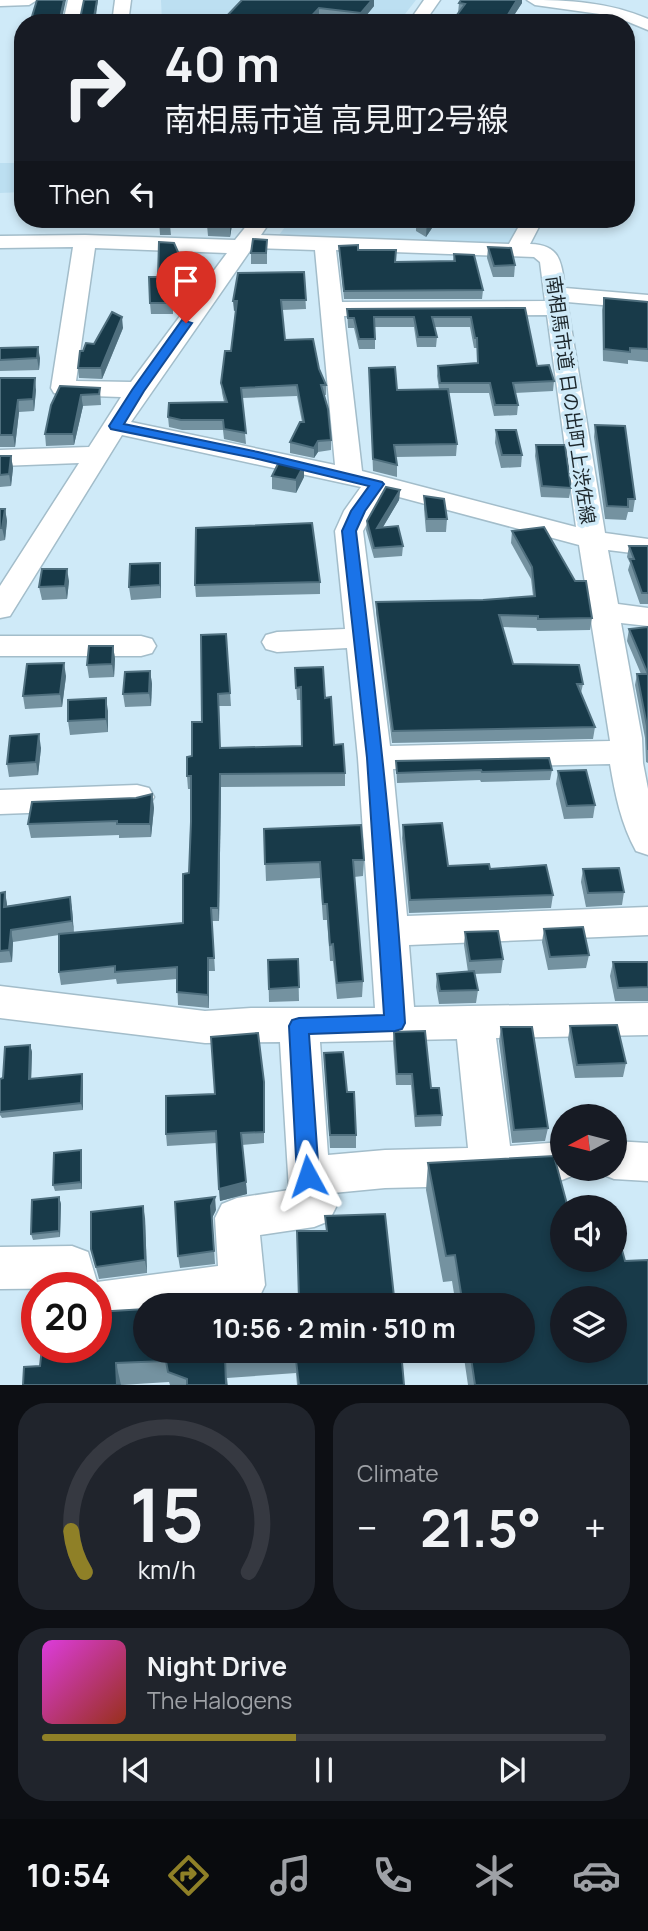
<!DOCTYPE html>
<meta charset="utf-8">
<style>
body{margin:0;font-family:Manrope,"Noto Sans JP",sans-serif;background:#20242c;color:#f1f3f6;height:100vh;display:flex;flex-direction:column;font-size:26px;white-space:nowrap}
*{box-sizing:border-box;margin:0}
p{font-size:23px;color:#9ea1a6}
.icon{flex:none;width:38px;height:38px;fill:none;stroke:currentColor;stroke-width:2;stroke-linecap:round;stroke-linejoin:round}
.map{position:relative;height:1385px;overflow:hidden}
.panel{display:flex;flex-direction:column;gap:18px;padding:18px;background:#0d0f14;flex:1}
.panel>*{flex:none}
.guide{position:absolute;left:14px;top:14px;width:621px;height:214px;border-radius:28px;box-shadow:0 4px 10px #0003;background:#171b24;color:#f1f3f6;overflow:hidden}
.needle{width:46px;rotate:263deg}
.tools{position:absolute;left:550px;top:1104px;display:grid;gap:14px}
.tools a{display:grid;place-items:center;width:77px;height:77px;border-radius:50%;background:#171b24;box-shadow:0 4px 10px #0003;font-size:35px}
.speed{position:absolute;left:21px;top:1272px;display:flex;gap:14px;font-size:35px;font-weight:700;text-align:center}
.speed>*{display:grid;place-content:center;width:91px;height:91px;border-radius:50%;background:#171b24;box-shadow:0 4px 10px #0003;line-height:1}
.speed .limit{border:10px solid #d22;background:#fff;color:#111}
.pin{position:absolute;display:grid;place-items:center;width:60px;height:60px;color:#fff;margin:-72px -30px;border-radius:50% 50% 50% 0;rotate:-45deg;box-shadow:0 0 7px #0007}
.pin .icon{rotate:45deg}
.me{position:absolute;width:77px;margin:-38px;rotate:355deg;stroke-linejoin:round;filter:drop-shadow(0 0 5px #0008)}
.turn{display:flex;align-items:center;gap:24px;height:147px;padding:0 35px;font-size:32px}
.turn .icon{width:91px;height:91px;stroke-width:2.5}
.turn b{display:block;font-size:49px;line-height:60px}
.then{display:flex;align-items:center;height:66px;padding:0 35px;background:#0003;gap:14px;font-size:26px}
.big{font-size:52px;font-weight:700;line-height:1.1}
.panel .card{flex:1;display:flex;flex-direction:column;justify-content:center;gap:10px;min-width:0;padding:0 24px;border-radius:28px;background:#20242c}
.panel .dial{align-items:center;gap:0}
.dial svg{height:182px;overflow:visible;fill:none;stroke:#363941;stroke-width:7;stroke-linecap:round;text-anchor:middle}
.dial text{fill:#f1f3f6;stroke:none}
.song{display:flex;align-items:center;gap:21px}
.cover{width:84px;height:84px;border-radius:10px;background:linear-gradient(135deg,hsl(300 70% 55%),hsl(10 70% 35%))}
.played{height:7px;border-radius:4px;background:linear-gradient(90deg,#8f8027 45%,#363941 45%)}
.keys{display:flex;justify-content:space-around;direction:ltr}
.heat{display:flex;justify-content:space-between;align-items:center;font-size:38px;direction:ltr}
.panel .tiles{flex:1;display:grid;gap:18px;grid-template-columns:1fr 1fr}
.card:last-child{grid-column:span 2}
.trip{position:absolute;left:133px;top:1293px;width:402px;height:70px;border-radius:35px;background:#171b24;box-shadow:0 4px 10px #0003;font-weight:700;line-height:70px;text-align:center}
.tab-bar{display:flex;height:112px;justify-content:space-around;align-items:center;background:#090b0e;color:#9ea1a6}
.tab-bar .icon{width:49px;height:49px}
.tab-bar .active{color:#8f8027}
.tab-bar b{font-size:32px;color:#f1f3f6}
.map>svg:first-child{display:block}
.built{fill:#bcdff1}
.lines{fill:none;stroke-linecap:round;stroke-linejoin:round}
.minor-casing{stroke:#a3bdca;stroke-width:3}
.minor{fill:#fff;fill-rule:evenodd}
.wall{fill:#7492a0}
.shaded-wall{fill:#4f6f7e}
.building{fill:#183a49;stroke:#4f6f7e;stroke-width:2;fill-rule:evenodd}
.route{fill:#1a73e8;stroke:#114b97;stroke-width:2}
.labels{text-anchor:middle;stroke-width:7;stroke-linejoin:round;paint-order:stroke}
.street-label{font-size:19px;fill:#1c262b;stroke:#cfeaf8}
</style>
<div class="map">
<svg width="648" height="1385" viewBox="0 0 648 1385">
<rect width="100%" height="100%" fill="#cfeaf8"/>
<g class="built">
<polygon points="161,0 416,0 398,23 162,23"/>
<polygon points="0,163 23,163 23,192 0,193"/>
<polygon points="291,219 527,219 516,239 504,246 276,239"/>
</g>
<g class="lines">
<defs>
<g id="minor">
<polygon points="0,0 37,0 29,5 0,6"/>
<polygon points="68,0 84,0 79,23 63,23"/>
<polygon points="115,0 131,0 128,23 112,23"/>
<polygon points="424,0 440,0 424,23 408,23"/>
<path d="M527,0C569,0 609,2 648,19V30L614,16L535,5Z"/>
<path d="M252,219H272L261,235L509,244L523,219H543L530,244C561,245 561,262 565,288L648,295V309L567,302L605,533L648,539V555L608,550L618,604L648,608V626L621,623L642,738L643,763L648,789V855L636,851C621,824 615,794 610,764L393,769L407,916L648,907V935L409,945L414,1007L648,1003V1035L496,1038L510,1146L562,1142V1169H579L577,1174L562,1180L491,1185L481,1182L469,1186L385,1188L333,1193L336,1207L329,1221L314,1227L260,1235L265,1285L258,1300L245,1306H145V1320L96,1326V1288L0,1289V1247L72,1246L88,1252L97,1282L218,1266L215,1218L222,1204L237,1198L289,1190L280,1042L205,1043L0,1018V986L205,1011L251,1008H375L358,758L347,648L277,652L266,649L262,642L266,635L277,632L345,629L335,531L344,511L361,487L122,435L10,616L0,618V586L79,463L0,466V450L89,447L121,397L63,395L54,393L51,388L73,247L0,248V236L85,235L235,240ZM95,248L227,253L131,382L76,381ZM252,248L315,250L335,465L131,422ZM336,250L534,257L540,262L545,301L342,302ZM547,315L576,527L362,471L344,316ZM384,493L579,545L610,741L390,746L363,531ZM457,1039L468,1148L385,1150L328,1155L320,1042Z"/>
<polygon points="0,636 141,636 152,639 156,646 152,653 141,656 0,656"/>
<polygon points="137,785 149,788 154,797 149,806 137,809 0,814 0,790"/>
<polygon points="614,1141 648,1143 648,1181 614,1179 599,1173 597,1169 614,1169"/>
</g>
</defs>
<use href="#minor" class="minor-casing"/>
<use href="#minor" class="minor"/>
</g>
<g class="wall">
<polygon points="242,0 374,6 361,22 319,18 224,19"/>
<polygon points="459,3 522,3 509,23 451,23 458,13"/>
<polygon points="159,219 176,219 176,224 170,225 171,235 160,235"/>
<polygon points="208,219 233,219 230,237 208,236 207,225"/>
<polygon points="416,219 438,219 426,237 416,231"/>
<polygon points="453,219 484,219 482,222"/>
<polygon points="267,240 267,264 251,264 251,253"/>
<polygon points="339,246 358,250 396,262 453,261 454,254 483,290 482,299 344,299"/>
<polygon points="488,247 515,265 514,277 493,277 487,258"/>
<polygon points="178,252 180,294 173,295 173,314 151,314 150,303 158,277"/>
<polygon points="304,272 306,309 282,310 285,340 319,369 326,385 326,395 324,395 331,440 331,450 318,452 314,458 290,453 290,442 302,422 297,396 242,398 246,444 224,439 223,430 182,430 169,427 168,417 224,402 222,393 221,383 231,351 236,310 234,311"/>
<polygon points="604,298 648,302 648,362 628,360 628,364 603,361 602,310"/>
<polygon points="525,308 537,366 554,381 553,391 515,393 518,405 517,415 494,416 489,393 448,393 457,444 456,456 396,457 397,465 397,477 373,471 369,368 397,390 439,389 437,376 438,366 477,363 477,348 474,348 470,327 435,327 437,337 436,347 417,347 414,327 375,327 375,349 359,349 354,328 348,328 347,309"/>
<polygon points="123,328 102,379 79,378 78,368 83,351"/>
<polygon points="0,348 40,358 39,370 0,371"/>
<polygon points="0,378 36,390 34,411 19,412 15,447 0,447"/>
<polygon points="100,388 101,405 83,406 74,445 46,446 45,434 51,405"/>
<polygon points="595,425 635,499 633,512 628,512 626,520 605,519 594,437"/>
<polygon points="496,430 522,455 521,467 501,468 495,443"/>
<polygon points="536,445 571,488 569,498 541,497 535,456"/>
<polygon points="0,456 11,456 13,468 11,486 0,487"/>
<polygon points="272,476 304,477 296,493 272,489"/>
<polygon points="400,490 399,500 383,527 403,546 402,556 374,558 366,530 367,521"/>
<polygon points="424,496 447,519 446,532 426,532 424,509"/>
<polygon points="0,509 5,509 7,521 5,540 0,541"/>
<polygon points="512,531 592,618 590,630 537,631 536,628 502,627 513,664 583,684 581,693 595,727 593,739 392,743 376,613 376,602 483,600 533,596 531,579 511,543"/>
<polygon points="629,546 648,546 648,604 640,604 628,570 630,563 627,557"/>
<polygon points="161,576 161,598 131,600 129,587"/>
<polygon points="69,581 67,599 42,600 39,587"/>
<polygon points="320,582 320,594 196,597 195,585"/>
<polygon points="648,627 648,763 646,762 645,738 635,685 637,674 641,674 627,641 629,629"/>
<polygon points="226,634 231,706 219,706 220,748 302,746 301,700 297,700 295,668 325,698 334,745 345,773 345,786 221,787 219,921 212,921 215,971 209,971 209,1008 178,1005 177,979 117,984 116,979 61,985 59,972 59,935 13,942 12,962 0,963 0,893 5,892 7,906 70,897 74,933 183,923 189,873 191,789 188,789 187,776"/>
<polygon points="113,646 115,659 114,677 89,678 87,665"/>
<polygon points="150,671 152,684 151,706 125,707 123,694"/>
<polygon points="66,676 62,707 25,709 23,696"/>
<polygon points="108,711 108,732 70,735 68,721"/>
<polygon points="41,748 38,775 9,777 7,764"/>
<polygon points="396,761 552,770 550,780 481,782 480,780 397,783"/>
<polygon points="558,771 595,805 593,818 564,819 556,784"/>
<polygon points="152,794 154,808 151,837 119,838 119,835 31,838 28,824"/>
<polygon points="403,825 448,866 490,869 553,895 551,908 409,913 402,838"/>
<polygon points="264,829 364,860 363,876 354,877 363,981 362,997 337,999 333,961 330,961 327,920 323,920 320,878 266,881"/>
<polygon points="583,869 624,892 622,905 586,907 581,882"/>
<polygon points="544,929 589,955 586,968 548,970 542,942"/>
<polygon points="465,932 503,959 501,973 474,974 478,990 476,1003 439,1004 436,987 437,974 468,972 464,945"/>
<polygon points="298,959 299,1001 269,1002 268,960"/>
<polygon points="613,962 648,962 648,1001 615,1001 610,976"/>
<polygon points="570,1026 626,1063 623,1077 575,1078 568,1039"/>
<polygon points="501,1027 548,1128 545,1141 512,1143 499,1041"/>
<polygon points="394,1032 431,1088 442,1115 441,1126 415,1127 411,1085 396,1085 393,1043"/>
<polygon points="30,1045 32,1052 31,1078 83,1080 83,1110 2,1118 0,1115 0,1079 3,1078"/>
<polygon points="324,1053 347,1092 356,1135 356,1148 330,1148"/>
<polygon points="264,1082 264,1143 242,1145 247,1194 220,1201 217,1143 167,1146 166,1134 215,1094"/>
<polygon points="81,1150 82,1157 82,1189 55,1191 53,1185"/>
<polygon points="428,1163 562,1208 648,1385 468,1385 463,1351 523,1351 523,1306 456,1306 452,1281 443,1282 426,1190"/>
<polygon points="59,1197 61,1204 60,1237 33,1240 31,1234"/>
<polygon points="216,1210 212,1218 215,1264 180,1268 178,1256"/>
<polygon points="145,1218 147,1273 99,1279 91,1249"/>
<polygon points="42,1348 401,1351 404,1385 297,1385 296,1373 227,1378 228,1385 170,1385 169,1382 121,1385 40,1366"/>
</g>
<g class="shaded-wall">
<polygon points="64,0 66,0 61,23 60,18"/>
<polygon points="97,0 98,0 95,23 93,23"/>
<polygon points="372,0 374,0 374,6 361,22 361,13"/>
<polygon points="517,0 522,0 522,3 509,23 503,23"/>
<polygon points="319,8 319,18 314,23 305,23"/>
<polygon points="231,219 233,219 230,237 230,226"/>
<polygon points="427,219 438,219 426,237"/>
<polygon points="233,301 237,301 237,310 234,311"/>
<polygon points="122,317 123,328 102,379 101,368"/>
<polygon points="38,347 40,358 39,370 37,358"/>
<polygon points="35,378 36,390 34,411 33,399"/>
<polygon points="81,395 83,406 74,445 73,434"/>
<polygon points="18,400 19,412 15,447 13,435"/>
<polygon points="318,441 318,452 314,458 314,448"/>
<polygon points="11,456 13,468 11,486 9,474"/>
<polygon points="304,465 304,477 296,493 296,480"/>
<polygon points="400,490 399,500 377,537 377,528"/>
<polygon points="5,509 7,521 5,540 2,528"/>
<polygon points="160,563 161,576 161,598 160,585"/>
<polygon points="67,569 69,581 67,599 65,586"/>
<polygon points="113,646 115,659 114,677 112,664"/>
<polygon points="64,663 66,676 62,707 60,694"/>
<polygon points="150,671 152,684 151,706 149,693"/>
<polygon points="106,698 108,711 108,732 106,719"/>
<polygon points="39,734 41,748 38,775 36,762"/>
<polygon points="220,774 221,787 219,921 218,908"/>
<polygon points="152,794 154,808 151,837 150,824"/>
<polygon points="5,892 7,904 7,919 4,907"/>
<polygon points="70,897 72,909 74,933 72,921"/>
<polygon points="11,930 13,942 12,962 9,950"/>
<polygon points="208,958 209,971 209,1008 208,995"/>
<polygon points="30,1045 32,1052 31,1085 29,1079"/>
<polygon points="82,1074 83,1080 83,1110 81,1103"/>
<polygon points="81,1150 82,1157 82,1189 81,1182"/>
<polygon points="246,1182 247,1194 220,1201 219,1189"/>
<polygon points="59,1197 61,1204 60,1237 59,1231"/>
<polygon points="215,1197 216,1210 212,1218 215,1264 211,1206"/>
<polygon points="143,1206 145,1218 147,1273 145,1260"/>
<polygon points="116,1363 121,1385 117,1385"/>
</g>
<g class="building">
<polygon points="37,0 64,0 60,18 80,19 84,0 97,0 93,23 30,23"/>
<polygon points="242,0 372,0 361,13 319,8 305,23 200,23 205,17 224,19"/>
<polygon points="461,0 517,0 503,23 451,23 465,4 459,3"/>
<polygon points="159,219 169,219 170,224 159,224"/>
<polygon points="208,219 231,219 230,226 207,225"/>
<polygon points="253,239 267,240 266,253 251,253"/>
<polygon points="159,242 174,243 178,252 179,283 172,284 172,303 150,303 149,277 158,277"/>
<polygon points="358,245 358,250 396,250 395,262 455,261 454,254 474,255 483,290 344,291 339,246"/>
<polygon points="488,247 511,248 515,265 494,266"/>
<polygon points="304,272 306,300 281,300 285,340 313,339 319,369 326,385 321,385 328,409 331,440 318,441 314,448 290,442 300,422 304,422 297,385 241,388 246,433 224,429 223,420 181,420 168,417 169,403 227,402 221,383 225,351 231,351 237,301 233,301 238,273"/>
<polygon points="604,298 648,302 648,349 630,348 630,352 604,349"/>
<polygon points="525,308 537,366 549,365 554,381 513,383 518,405 495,405 490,383 440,383 438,366 478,363 477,338 475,338 471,317 432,317 437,337 418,337 414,317 374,317 375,339 359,339 354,318 348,318 347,309"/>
<polygon points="112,312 122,317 101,368 78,368 80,351 83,351 86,343 94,344"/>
<polygon points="38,347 37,358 0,360 0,348"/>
<polygon points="395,367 397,390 448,389 457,444 394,445 397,465 373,459 369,368"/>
<polygon points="0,378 35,378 33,399 18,400 13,435 0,435"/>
<polygon points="60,386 100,388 99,394 81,395 73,434 45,434 51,405"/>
<polygon points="595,425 625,426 635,499 628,499 628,507 607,506"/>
<polygon points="496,430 516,430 522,455 502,455"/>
<polygon points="536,445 565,445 571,488 542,486"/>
<polygon points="0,456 11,456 9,474 0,475"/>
<polygon points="280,460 304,465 296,480 272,476"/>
<polygon points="386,487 400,490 377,528 398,526 403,546 374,548 367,521"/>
<polygon points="424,496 444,499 447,519 427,519"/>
<polygon points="0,509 5,509 2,528 0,528"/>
<polygon points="312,523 320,582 195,585 196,528"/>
<polygon points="544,527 575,581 586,581 592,618 538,619 538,616 499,615 513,664 579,665 583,684 577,684 595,727 393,731 376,602 483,600 535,596 532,567 512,531"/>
<polygon points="629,546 648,546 648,593 642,593 630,559 634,559"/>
<polygon points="160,563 160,585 129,587 130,564"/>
<polygon points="42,569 67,569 65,586 39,587"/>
<polygon points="648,627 648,674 629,629"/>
<polygon points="226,634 230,693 218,694 220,748 302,746 301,687 296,688 295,668 323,667 325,698 331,697 334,745 343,744 345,773 220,774 218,908 211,908 214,958 208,958 208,995 177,992 177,967 115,972 115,966 59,972 59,934 183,923 183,874 189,873 191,822 191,776 187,776 187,757 192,756 192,722 202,722 201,635"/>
<polygon points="89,646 113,646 112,664 87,665"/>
<polygon points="64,663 60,694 23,696 27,664"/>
<polygon points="150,671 149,693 123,694 125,672"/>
<polygon points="637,674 648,674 648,750 647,726"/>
<polygon points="106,698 106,719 68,721 68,700"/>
<polygon points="39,734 36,762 7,764 10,736"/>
<polygon points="549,758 552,770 482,772 481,770 397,773 396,761"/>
<polygon points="586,770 595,805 567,806 558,771"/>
<polygon points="152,794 150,824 117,824 117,821 28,824 32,802 136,798"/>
<polygon points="442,823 448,866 489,864 490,869 546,865 553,895 410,900 403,825"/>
<polygon points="361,825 364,860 353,860 363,981 337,983 333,944 330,945 327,904 323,904 320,862 265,864 264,829"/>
<polygon points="619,868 624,892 588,893 583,869"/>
<polygon points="5,892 4,907 70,897 72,921 11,930 9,950 0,951 0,893"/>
<polygon points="583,927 589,955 550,957 544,929"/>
<polygon points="498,931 503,959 470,961 465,932"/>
<polygon points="298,959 299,987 269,989 268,960"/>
<polygon points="613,962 648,962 648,987 618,988"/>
<polygon points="474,971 478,990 440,991 437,974"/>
<polygon points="617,1025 626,1063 577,1065 570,1026"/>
<polygon points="501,1027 532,1027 548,1128 514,1130"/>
<polygon points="425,1031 431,1088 439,1088 442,1115 416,1116 412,1074 397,1074 394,1032"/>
<polygon points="258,1033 264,1082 264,1132 241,1133 246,1182 219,1189 216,1131 166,1134 166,1096 215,1094 211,1037"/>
<polygon points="30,1045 29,1079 82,1074 81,1103 0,1112 0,1079 3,1078 5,1047"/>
<polygon points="343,1052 347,1092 354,1092 356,1135 330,1135 324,1053"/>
<polygon points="81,1150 81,1182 53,1185 54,1153"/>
<path d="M554,1156L568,1208H562V1260H614V1221L625,1261L648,1260V1385H475L470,1351H523V1306H463L455,1255L446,1256L428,1163ZM562,1298H614V1351H562Z"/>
<polygon points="59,1197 59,1231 31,1234 32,1200"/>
<polygon points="215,1197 211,1206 214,1251 178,1256 175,1202"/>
<polygon points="143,1206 145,1260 96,1267 91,1249 91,1212"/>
<polygon points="385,1214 395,1306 208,1306 299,1300 297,1231 327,1231 325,1216"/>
<polygon points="145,1309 145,1351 401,1351 404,1385 299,1385 295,1352 225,1356 226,1385 187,1385 187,1379 168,1372 166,1361 116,1363 117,1385 23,1385 24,1367 40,1366 42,1348 96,1348 96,1312"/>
</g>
<path class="route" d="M182,320L192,323L144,391L124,424L258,452L382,482L384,484L365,511L356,531C376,695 395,858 405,1023L402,1029L395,1031L309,1034L319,1176L316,1183L308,1186L300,1183L297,1176L289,1026L292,1020L299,1018L384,1015L367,758L342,531L351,511L369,486L258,459L111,429L109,426L132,390Z"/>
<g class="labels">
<g class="street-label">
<text transform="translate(571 400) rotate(82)" y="7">南相馬市道 日の出町上渋佐線</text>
</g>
</g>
</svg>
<div class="tools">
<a><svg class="needle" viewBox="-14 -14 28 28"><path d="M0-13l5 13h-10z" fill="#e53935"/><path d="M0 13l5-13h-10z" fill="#9ea1a6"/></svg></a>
<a><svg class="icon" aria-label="sound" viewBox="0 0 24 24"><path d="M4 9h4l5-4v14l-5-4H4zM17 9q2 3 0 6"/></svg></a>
<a><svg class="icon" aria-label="layers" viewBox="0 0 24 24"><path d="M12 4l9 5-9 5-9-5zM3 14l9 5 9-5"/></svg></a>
</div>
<div class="speed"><div class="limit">20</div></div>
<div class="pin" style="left:186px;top:323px;background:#d93025"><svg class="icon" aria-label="arrive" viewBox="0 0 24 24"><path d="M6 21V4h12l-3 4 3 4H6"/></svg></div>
<svg class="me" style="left:308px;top:1176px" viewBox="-20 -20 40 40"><path d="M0-17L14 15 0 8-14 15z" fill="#1a73e8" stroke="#fff" stroke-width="4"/></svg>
<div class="trip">10:56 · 2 min · 510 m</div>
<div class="guide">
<div class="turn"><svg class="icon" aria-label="right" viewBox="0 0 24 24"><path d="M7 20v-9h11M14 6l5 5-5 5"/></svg><div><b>40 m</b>南相馬市道 高見町2号線</div></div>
<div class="then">Then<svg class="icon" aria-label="left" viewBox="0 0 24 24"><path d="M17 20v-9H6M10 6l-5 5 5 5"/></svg></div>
</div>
</div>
<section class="panel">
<div class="tiles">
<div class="card dial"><svg viewBox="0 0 100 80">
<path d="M14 69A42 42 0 1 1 86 69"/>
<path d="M14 69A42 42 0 0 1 8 51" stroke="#8f8027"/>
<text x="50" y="56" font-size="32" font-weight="700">15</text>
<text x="50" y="72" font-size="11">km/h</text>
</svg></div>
<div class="card"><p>Climate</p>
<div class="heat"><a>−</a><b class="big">21.5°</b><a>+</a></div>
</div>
<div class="card">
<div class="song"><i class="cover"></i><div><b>Night Drive</b><p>The Halogens</p></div></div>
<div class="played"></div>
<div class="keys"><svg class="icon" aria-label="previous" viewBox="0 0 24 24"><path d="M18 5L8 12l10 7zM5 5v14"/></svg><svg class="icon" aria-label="pause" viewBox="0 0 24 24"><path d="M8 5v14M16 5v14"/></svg><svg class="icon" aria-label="next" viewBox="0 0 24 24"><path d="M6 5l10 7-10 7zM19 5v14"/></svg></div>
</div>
</div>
</section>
<nav class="tab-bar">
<b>10:54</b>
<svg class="icon active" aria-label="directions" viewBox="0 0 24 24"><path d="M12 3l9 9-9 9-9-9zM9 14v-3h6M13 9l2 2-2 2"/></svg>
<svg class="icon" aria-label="music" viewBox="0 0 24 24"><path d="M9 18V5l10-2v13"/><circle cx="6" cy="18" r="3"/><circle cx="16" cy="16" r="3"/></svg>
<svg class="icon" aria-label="phone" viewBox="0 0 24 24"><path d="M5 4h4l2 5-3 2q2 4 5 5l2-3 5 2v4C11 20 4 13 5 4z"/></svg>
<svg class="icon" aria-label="climate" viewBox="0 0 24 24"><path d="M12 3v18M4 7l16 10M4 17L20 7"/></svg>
<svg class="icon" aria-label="car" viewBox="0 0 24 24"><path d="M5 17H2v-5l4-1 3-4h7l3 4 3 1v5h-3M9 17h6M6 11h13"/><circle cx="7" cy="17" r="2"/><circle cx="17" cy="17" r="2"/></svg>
</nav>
